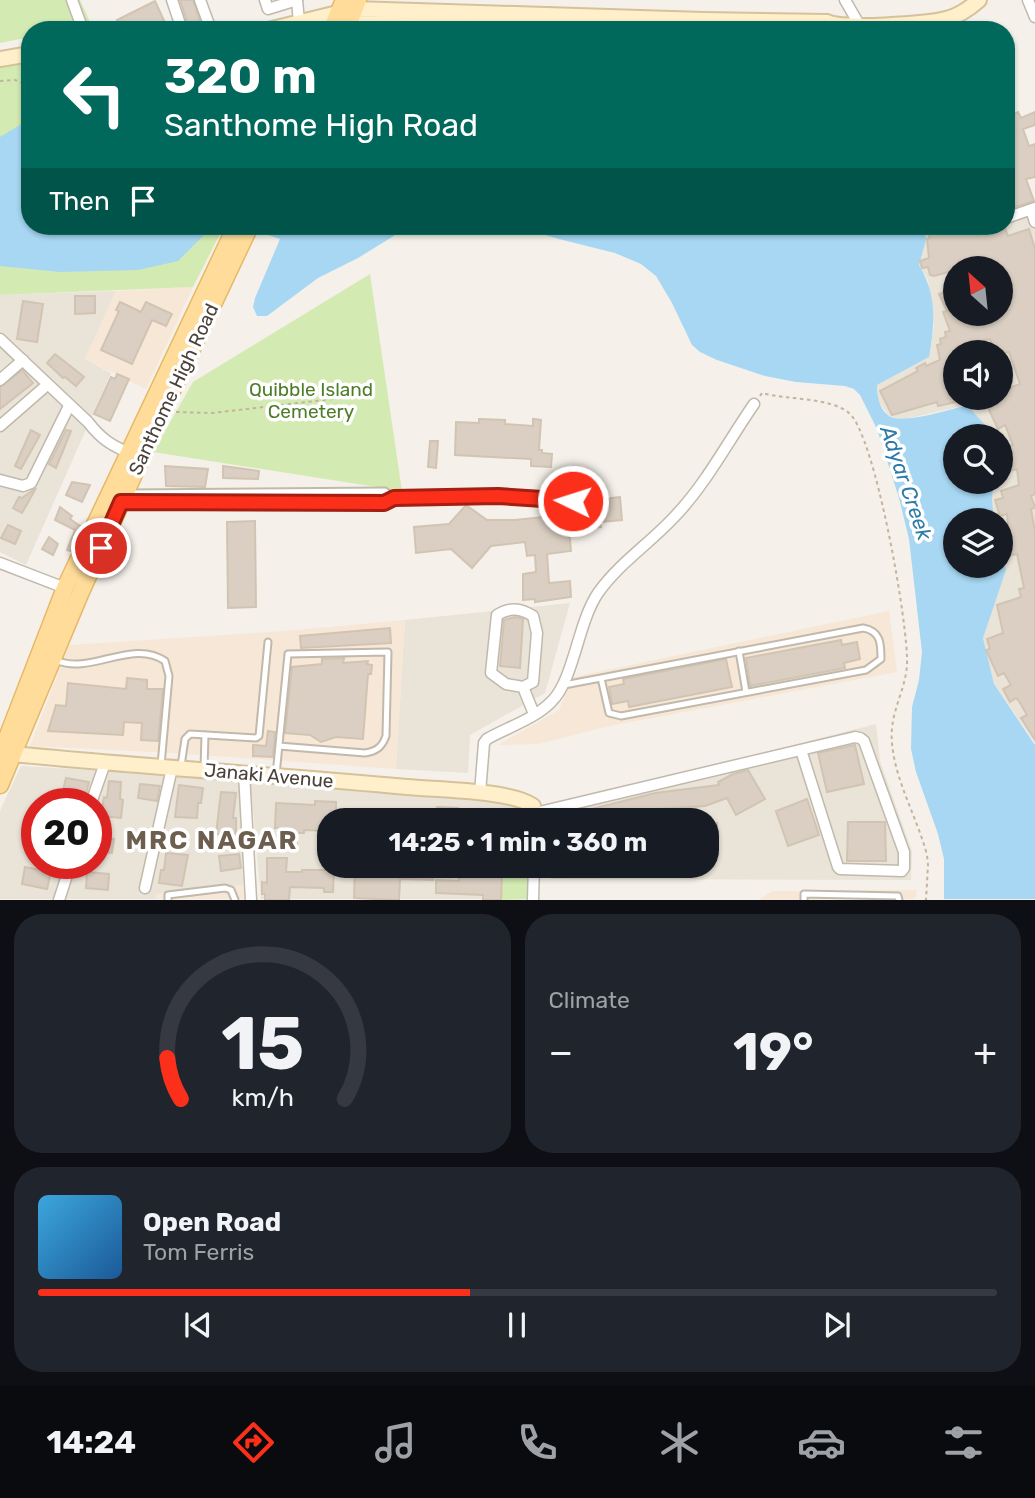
<!DOCTYPE html>
<meta charset="utf-8">
<style>
body{margin:0;font-family:Rubik,sans-serif;background:#20242c;color:#f1f3f6;height:100vh;display:flex;flex-direction:column;font-size:26px;white-space:nowrap}
*{box-sizing:border-box;margin:0}
p{font-size:23px;color:#9ea1a6}
.icon{flex:none;width:38px;height:38px;fill:none;stroke:currentColor;stroke-width:2;stroke-linecap:round;stroke-linejoin:round}
.map{position:relative;height:900px;overflow:hidden}
.side{display:flex;flex-direction:column;gap:14px;padding:14px;background:#0d0f14;flex:1}
.side>*{flex:none}
.top-card{position:absolute;left:21px;top:21px;width:994px;height:214px;border-radius:28px;box-shadow:0 2px 5px #0004;background:#00695c;color:#fff;overflow:hidden}
.needle{width:46px;rotate:333deg}
.controls{position:absolute;left:943px;top:256px;display:grid;gap:14px}
.controls a{display:grid;place-items:center;width:70px;height:70px;border-radius:50%;background:#171b24;box-shadow:0 2px 5px #0004;font-size:35px}
.speed{position:absolute;left:21px;top:788px;display:flex;gap:14px;font-size:35px;font-weight:700;text-align:center}
.speed>*{display:grid;place-content:center;width:91px;height:91px;border-radius:50%;background:#171b24;box-shadow:0 2px 5px #0004;line-height:1}
.speed .limit{border:10px solid #d22;background:#fff;color:#111}
.pin{position:absolute;display:grid;place-items:center;width:60px;height:60px;color:#fff;margin:-30px;border:4px solid #fff;border-radius:50%;box-shadow:0 2px 7px #0007}
.me{position:absolute;width:77px;margin:-38px;rotate:274deg;stroke-linejoin:round;filter:drop-shadow(0 0 5px #0008)}
.turn{display:flex;align-items:center;gap:24px;height:147px;padding:0 28px;font-size:32px}
.turn .icon{width:91px;height:91px;stroke-width:2.5}
.turn b{display:block;font-size:49px;line-height:60px}
.then{display:flex;align-items:center;height:66px;padding:0 28px;background:#0003;gap:14px;font-size:26px}
.big{font-size:52px;font-weight:700;line-height:1.1}
.side .tile{flex:1;display:flex;flex-direction:column;justify-content:center;gap:10px;min-width:0;padding:0 24px;border-radius:28px;background:#20242c}
.side .dial{align-items:center;gap:0}
.dial svg{height:182px;overflow:visible;fill:none;stroke:#363941;stroke-width:7;stroke-linecap:round;text-anchor:middle}
.dial text{fill:#f1f3f6;stroke:none}
.song{display:flex;align-items:center;gap:21px}
.cover{width:84px;height:84px;border-radius:10px;background:linear-gradient(135deg,hsl(200 70% 55%),hsl(210 70% 35%))}
.played{height:7px;border-radius:4px;background:linear-gradient(90deg,#fc2f1a 45%,#363941 45%)}
.keys{display:flex;justify-content:space-around;direction:ltr}
.heat{display:flex;justify-content:space-between;align-items:center;font-size:38px;direction:ltr}
.side .tiles{flex:1;display:grid;gap:14px;grid-template-columns:1fr 1fr}
.tile:last-child{grid-column:span 2}
.trip{position:absolute;left:317px;top:808px;width:402px;height:70px;border-radius:28px;background:#171b24;box-shadow:0 2px 5px #0004;font-weight:700;line-height:70px;text-align:center}
.dock{display:flex;height:112px;justify-content:space-around;align-items:center;background:#090b0e;color:#9ea1a6}
.dock .icon{width:49px;height:49px}
.dock .active{color:#fc2f1a}
.dock b{font-size:32px;color:#f1f3f6}
.map>svg:first-child{display:block}
.residential{fill:#e9e3d8;fill-rule:evenodd}
.commercial{fill:#f7e7d6}
.green{fill:#d4eab3}
.water{fill:#a7d7f2}
.building{fill:#dacfc2;stroke:#d2c4b2;stroke-width:2}
.lines{fill:none;stroke-linecap:round;stroke-linejoin:round}
.lane-casing{stroke:#c1b9ac;stroke-width:9}
.street-casing{stroke:#c1b9ac;stroke-width:13}
.secondary-casing{stroke:#d5c29a;stroke-width:18}
.primary-casing{stroke:#e6b968;stroke-width:19}
.path{stroke:#c3b49d;stroke-width:2;stroke-dasharray:3.5 3.5;stroke-linecap:butt}
.lane{stroke:#fff;stroke-width:5}
.street{stroke:#fff;stroke-width:10}
.secondary{stroke:#ffefca;stroke-width:14}
.primary{stroke:#ffdc99;stroke-width:16}
.route-casing{stroke:#a41f11;stroke-width:18}
.route{stroke:#fc2f1a;stroke-width:12}
.labels{text-anchor:middle;stroke-width:7;stroke-linejoin:round;paint-order:stroke}
.street-label{font-size:19px;fill:#4a4238;stroke:#fff}
.park-label{font-size:19px;fill:#4e7d29;stroke:#fff}
.water-label{font-size:21px;font-style:italic;fill:#2b7aa7;stroke:#fff}
.district-label{font-size:26px;font-weight:bold;letter-spacing:2px;fill:#6d5f4f;stroke:#fff}
</style>
<div class="map">
<svg width="1035" height="900" viewBox="0 0 1035 900">
<rect width="100%" height="100%" fill="#f5f1ea"/>
<g class="residential">
<path d="M1006,171L1022,218L1031,215L1035,227V743L994,684L983,637L1006,570L1001,551V520H994L992,500L995,481H1001V436H994L967,405L901,420L889,416L878,401L877,385L929,357L934,326L928,280L919,265L926,240L925,226H1006ZM956,268H1001V313H956ZM956,352H1001V397H956Z"/>
<polygon points="116,291 85,359 111,373 26,565 0,552 0,295"/>
<polygon points="570,603 545,693 470,735 468,773 396,769 405,620"/>
<polygon points="876,724 880,761 912,851 911,880 551,879 550,866 707,866 707,821 548,821 547,807"/>
<path d="M21,766L239,779L243,885L156,894V899H0V811ZM37,803H96V863H37Z"/>
<polygon points="250,777 516,802 533,816 533,821 329,821 329,866 532,866 532,870 504,869 501,899 261,899"/>
</g>
<g class="commercial">
<polygon points="193,287 146,389 85,359 116,291"/>
<polygon points="889,611 897,672 605,727 539,744 498,745 559,710 573,677"/>
<polygon points="405,620 396,769 173,753 30,746 69,645 285,631"/>
<polygon points="243,885 244,899 156,899 156,894"/>
<polygon points="917,890 915,899 758,900 773,891"/>
</g>
<g class="green">
<polygon points="0,0 80,0 94,30 30,30 30,37 0,43"/>
<polygon points="30,62 30,226 224,226 193,287 0,295 0,68"/>
<polygon points="370,274 402,491 153,452 193,382"/>
<polygon points="504,871 531,872 530,899 501,900"/>
</g>
<g class="water">
<polygon points="30,119 30,226 213,226 178,261 138,270 60,272 0,266 0,137"/>
<polygon points="242,226 410,226 358,258 318,278 267,316 257,316 253,307 255,298 280,239"/>
<path d="M515,226H925L926,240L919,265C937,294 935,325 929,357L877,385C877,396 879,409 889,416C901,425 952,409 967,405L994,435L956,436V481H994L992,500L994,520H956V565H1001V551L1006,570L983,638L994,684L1035,745V899H944V859L938,834L916,772L911,749L912,707L919,680L922,652L909,539L899,498L877,429L860,395L854,389L845,386L796,382L765,376L717,360L700,352L692,345L672,303L656,276L641,264L615,253L559,239Z"/>
</g>
<g class="building">
<polygon points="180,0 193,0 200,21 188,25"/>
<polygon points="155,1 167,27 162,30 121,30 117,20"/>
<polygon points="1018,112 1021,118 1035,112 1035,125 1023,129 1029,146 1035,144 1035,177 1026,179 1034,201 1015,207 1006,181 1006,119"/>
<polygon points="936,226 967,226 976,235 987,233 993,226 1004,226 1008,236 1029,229 1035,249 1035,494 1031,496 1035,508 1031,509 1035,531 1035,740 1021,718 1027,715 1019,701 1016,698 1010,702 1003,689 1011,685 1004,673 998,676 986,650 990,649 987,639 1003,633 997,605 1021,597 1019,589 1024,588 1017,554 1011,555 1007,514 1000,516 995,500 1003,498 1001,491 1019,485 1017,469 1005,472 1003,464 1005,464 1001,449 1013,445 1005,425 998,429 983,397 1001,397 1001,391 1020,384 1009,352 1001,354 1001,352 994,352 990,339 956,347 956,402 938,406 937,402 892,415 880,391 918,371 916,368 925,363 926,366 940,360 937,345 941,344 940,339 946,337 945,332 950,331 943,312 947,311 939,294 956,288 956,315 1001,313 1001,268 956,268 956,270 934,276 930,275 928,267 922,268 920,261 929,258 927,239 930,238 927,230"/>
<polygon points="75,296 95,296 95,313 75,314"/>
<polygon points="23,301 43,304 37,342 17,339"/>
<polygon points="120,302 141,312 146,302 172,314 166,326 152,320 132,364 101,350 119,311 116,310"/>
<polygon points="55,354 84,377 76,386 65,377 63,378 47,363"/>
<polygon points="22,370 33,383 0,409 0,387"/>
<polygon points="117,374 129,379 110,421 94,414 111,377 115,379"/>
<polygon points="479,419 505,420 505,424 533,426 533,419 541,420 539,450 542,450 542,453 552,454 551,467 531,466 531,459 455,455 456,422 479,423"/>
<polygon points="31,430 40,435 21,469 15,466"/>
<polygon points="66,430 71,431 56,468 49,464"/>
<polygon points="430,441 438,441 436,468 428,467"/>
<polygon points="165,466 208,469 205,487 166,486"/>
<polygon points="223,466 259,471 258,479 223,478"/>
<polygon points="72,482 90,485 82,502 66,495"/>
<polygon points="36,488 22,513 13,508 19,497 22,498"/>
<polygon points="596,496 605,496 605,499 620,497 622,520 600,522 601,527 569,530 571,551 547,554 549,583 570,581 571,597 535,602 535,599 523,600 523,574 536,572 535,555 527,556 525,542 491,546 472,568 451,549 416,553 414,527 449,524 466,505 487,520 515,520 580,513 580,509 597,508"/>
<polygon points="60,507 72,516 70,519 82,527 71,551 67,550 75,530 55,520"/>
<polygon points="255,521 256,607 228,608 227,522"/>
<polygon points="8,525 21,531 15,544 1,538"/>
<polygon points="49,537 58,544 53,555 42,549"/>
<polygon points="515,617 523,619 520,668 500,666 504,620"/>
<polygon points="390,628 391,643 301,648 300,636"/>
<polygon points="841,640 842,645 857,642 860,659 844,663 845,668 750,686 746,658"/>
<polygon points="344,658 343,663 368,661 367,664 372,665 371,674 368,674 363,739 336,737 321,742 310,735 285,733 292,667 322,664 322,659"/>
<polygon points="726,659 732,687 629,707 628,701 612,704 609,687 624,684 623,679"/>
<polygon points="127,678 147,680 147,689 163,689 158,741 141,740 142,723 124,722 123,735 48,731 56,705 66,706 68,683 126,689"/>
<polygon points="268,731 275,732 273,757 253,756 253,745 266,746"/>
<polygon points="855,745 864,784 827,792 818,753"/>
<polygon points="748,770 765,799 736,815 727,798 705,806 659,809 662,821 628,821 627,818 616,821 583,821 580,812 655,793 719,785 718,782 733,774"/>
<polygon points="66,778 89,782 85,797 81,796 82,803 60,803"/>
<polygon points="109,781 121,782 120,799 123,800 121,818 101,816 104,797 107,798"/>
<polygon points="140,784 160,786 157,801 138,798"/>
<polygon points="179,785 203,788 201,803 198,803 197,818 175,817"/>
<polygon points="221,792 236,793 233,818 236,818 236,834 216,834"/>
<polygon points="807,799 819,835 788,846 776,811"/>
<polygon points="315,801 336,802 336,812 331,811 329,831 304,830 304,833 297,833 297,844 287,844 288,829 275,828 276,803 315,805"/>
<polygon points="437,807 458,808 458,821 436,821"/>
<polygon points="707,822 717,823 716,861 707,860"/>
<polygon points="848,822 885,822 886,861 847,861"/>
<polygon points="96,837 114,839 112,853 96,851"/>
<polygon points="166,853 188,855 182,886 159,883 161,870 164,870"/>
<polygon points="239,854 241,868 221,871 219,856"/>
<polygon points="267,858 287,858 286,872 302,872 302,870 334,870 333,892 324,892 324,888 290,887 289,900 265,900 265,894 262,894 262,882 267,883"/>
<polygon points="355,866 433,866 433,880 400,879 399,900 354,898"/>
<polygon points="25,867 51,872 47,889 22,884"/>
<polygon points="87,872 109,874 108,890 86,888"/>
<polygon points="484,874 502,878 501,900 483,900 483,895 436,893 436,880 459,881 459,877 484,877"/>
</g>
<g class="lines">
<defs>
<g id="lane">
<polyline points="128,493 385,491 394,498 498,496 573,501"/>
<polyline points="124,502 384,503 394,498"/>
<polyline points="739,651 746,692"/>
<path d="M56,660C90,676 132,638 165,661L169,676L161,765"/>
<path d="M564,685L601,678L863,628C881,631 881,644 881,659L866,670L621,716L609,713L601,678"/>
<polyline points="181,766 185,739 190,734 256,738 259,736 268,642"/>
<polyline points="204,769 205,735"/>
<path d="M276,775L288,654L388,652L386,736C382,747 377,751 365,753L279,746"/>
<polyline points="168,900 168,895 225,888 231,890 235,900"/>
<polyline points="804,900 804,894 898,896 899,900"/>
</g>
<g id="street">
<polyline points="72,0 83,30"/>
<polyline points="172,0 182,30"/>
<polyline points="200,0 211,30"/>
<polyline points="265,0 268,9 297,0"/>
<polyline points="297,0 299,22"/>
<polyline points="845,0 860,26"/>
<polyline points="1028,0 1035,17"/>
<polyline points="1031,210 1035,222"/>
<polyline points="1006,218 1035,208"/>
<polyline points="977,228 984,226"/>
<path d="M0,339L88,422C101,439 113,447 133,454"/>
<polyline points="0,380 23,360"/>
<polyline points="0,426 47,385"/>
<polyline points="0,480 23,486 31,483 69,406"/>
<polyline points="0,563 65,588"/>
<path d="M523,687L533,682L537,633L533,616C520,608 510,607 497,615L491,673L506,684L523,687L534,714"/>
<polyline points="244,773 251,900"/>
<path d="M480,793L484,743L487,739C508,727 535,719 552,701C574,679 578,622 598,593C620,562 652,542 677,514C707,482 729,440 754,404"/>
<polyline points="91,803 105,763"/>
<polyline points="535,813 855,737 860,738 864,741 904,852 904,868 902,871 840,869 838,867 801,750"/>
<polyline points="145,888 172,768"/>
<polyline points="59,900 71,863"/>
<polyline points="533,900 534,866"/>
</g>
<g id="secondary">
<path d="M268,30L354,9L703,20L827,22C840,30 928,24 946,19C959,16 970,8 979,0"/>
<polyline points="316,30 348,23 692,30"/>
<polyline points="0,59 30,54"/>
<path d="M4,750L13,754C145,767 276,775 407,787C437,790 511,790 533,806"/>
</g>
<g id="primary">
<polyline points="331,30 344,0"/>
<polyline points="346,30 358,0"/>
<polyline points="0,756 65,588 236,226"/>
<polyline points="0,785 80,594 162,412 250,226"/>
</g>
</defs>
<use href="#lane" class="lane-casing"/>
<use href="#street" class="street-casing"/>
<use href="#secondary" class="secondary-casing"/>
<use href="#primary" class="primary-casing"/>
<g class="path">
<polyline points="0,81 15,80 30,86"/>
<path d="M760,396L762,393C786,400 830,397 849,413C875,434 909,627 907,665C905,693 889,713 892,743C895,781 917,817 927,855L928,865L926,900"/>
<polyline points="176,412 212,413 376,394"/>
</g>
<use href="#lane" class="lane"/>
<use href="#street" class="street"/>
<use href="#secondary" class="secondary"/>
<use href="#primary" class="primary"/>
</g>
<g class="lines">
<defs>
<polyline id="route" points="101,548 121,502 384,503 394,498 498,496 573,501"/>
</defs>
<use href="#route" class="route-casing"/>
<use href="#route" class="route"/>
</g>
<g class="labels">
<g class="street-label">
<text transform="translate(173 389) rotate(-65)" y="7">Santhome High Road</text>
<text transform="translate(269 775) rotate(5)" y="7">Janaki Avenue</text>
</g>
<g class="park-label">
<text x="311" y="396">Quibble Island<tspan x="311" dy="22">Cemetery</tspan></text>
</g>
<g class="water-label">
<text transform="translate(906 483) rotate(71)" y="7">Adyar Creek</text>
</g>
<g class="district-label">
<text x="212" y="849">MRC NAGAR</text>
</g>
</g>
</svg>
<div class="controls">
<a><svg class="needle" viewBox="-14 -14 28 28"><path d="M0-13l5 13h-10z" fill="#e53935"/><path d="M0 13l5-13h-10z" fill="#9ea1a6"/></svg></a>
<a><svg class="icon" aria-label="sound" viewBox="0 0 24 24"><path d="M4 9h4l5-4v14l-5-4H4zM17 9q2 3 0 6"/></svg></a>
<a><svg class="icon" aria-label="search" viewBox="0 0 24 24"><circle cx="10" cy="10" r="6"/><path d="M15 15l6 6"/></svg></a>
<a><svg class="icon" aria-label="layers" viewBox="0 0 24 24"><path d="M12 4l9 5-9 5-9-5zM3 14l9 5 9-5"/></svg></a>
</div>
<div class="speed"><div class="limit">20</div></div>
<div class="pin" style="left:101px;top:548px;background:#d93025"><svg class="icon" aria-label="arrive" viewBox="0 0 24 24"><path d="M6 21V4h12l-3 4 3 4H6"/></svg></div>
<svg class="me" style="left:573px;top:501px" viewBox="-20 -20 40 40"><circle r="17" fill="#fc2f1a" stroke="#fff" stroke-width="3"/><path d="M0-11L8 9 0 5-8 9z" fill="#fff"/></svg>
<div class="trip">14:25 · 1 min · 360 m</div>
<div class="top-card">
<div class="turn"><svg class="icon" aria-label="left" viewBox="0 0 24 24"><path d="M17 20v-9H6M10 6l-5 5 5 5"/></svg><div><b>320 m</b>Santhome High Road</div></div>
<div class="then">Then<svg class="icon" aria-label="arrive" viewBox="0 0 24 24"><path d="M6 21V4h12l-3 4 3 4H6"/></svg></div>
</div>
</div>
<section class="side">
<div class="tiles">
<div class="tile dial"><svg viewBox="0 0 100 80">
<path d="M14 69A42 42 0 1 1 86 69"/>
<path d="M14 69A42 42 0 0 1 8 51" stroke="#fc2f1a"/>
<text x="50" y="56" font-size="32" font-weight="700">15</text>
<text x="50" y="72" font-size="11">km/h</text>
</svg></div>
<div class="tile"><p>Climate</p>
<div class="heat"><a>−</a><b class="big">19°</b><a>+</a></div>
</div>
<div class="tile">
<div class="song"><i class="cover"></i><div><b>Open Road</b><p>Tom Ferris</p></div></div>
<div class="played"></div>
<div class="keys"><svg class="icon" aria-label="previous" viewBox="0 0 24 24"><path d="M18 5L8 12l10 7zM5 5v14"/></svg><svg class="icon" aria-label="pause" viewBox="0 0 24 24"><path d="M8 5v14M16 5v14"/></svg><svg class="icon" aria-label="next" viewBox="0 0 24 24"><path d="M6 5l10 7-10 7zM19 5v14"/></svg></div>
</div>
</div>
</section>
<nav class="dock">
<b>14:24</b>
<svg class="icon active" aria-label="directions" viewBox="0 0 24 24"><path d="M12 3l9 9-9 9-9-9zM9 14v-3h6M13 9l2 2-2 2"/></svg>
<svg class="icon" aria-label="music" viewBox="0 0 24 24"><path d="M9 18V5l10-2v13"/><circle cx="6" cy="18" r="3"/><circle cx="16" cy="16" r="3"/></svg>
<svg class="icon" aria-label="phone" viewBox="0 0 24 24"><path d="M5 4h4l2 5-3 2q2 4 5 5l2-3 5 2v4C11 20 4 13 5 4z"/></svg>
<svg class="icon" aria-label="climate" viewBox="0 0 24 24"><path d="M12 3v18M4 7l16 10M4 17L20 7"/></svg>
<svg class="icon" aria-label="car" viewBox="0 0 24 24"><path d="M5 17H2v-5l4-1 3-4h7l3 4 3 1v5h-3M9 17h6M6 11h13"/><circle cx="7" cy="17" r="2"/><circle cx="17" cy="17" r="2"/></svg>
<svg class="icon" aria-label="filters" viewBox="0 0 24 24"><path d="M4 7h16M4 17h16"/><circle cx="9" cy="7" r="2"/><circle cx="15" cy="17" r="2"/></svg>
</nav>
